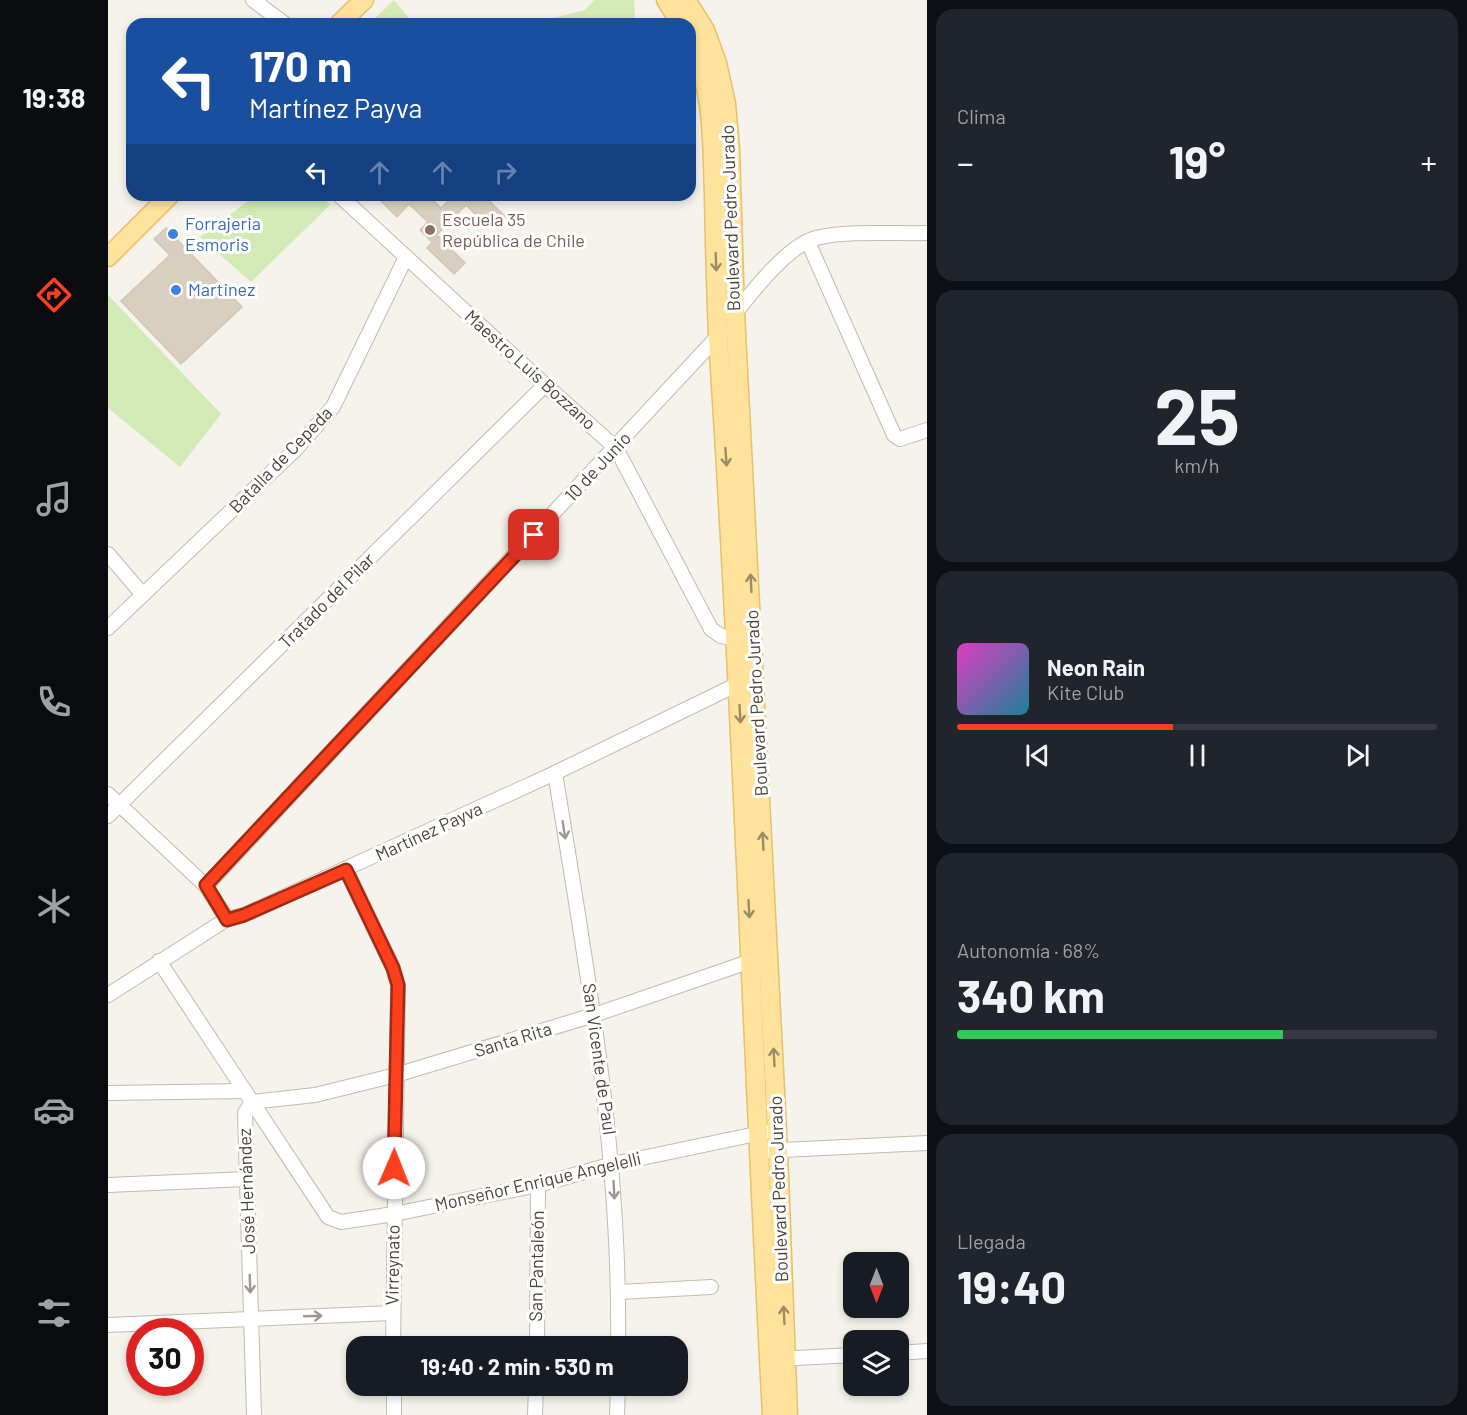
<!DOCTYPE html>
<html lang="es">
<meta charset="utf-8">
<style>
body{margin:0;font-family:Barlow,sans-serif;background:#20242c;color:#f1f3f6;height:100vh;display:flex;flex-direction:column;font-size:22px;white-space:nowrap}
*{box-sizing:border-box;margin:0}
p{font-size:20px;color:#9ea1a6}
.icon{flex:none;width:33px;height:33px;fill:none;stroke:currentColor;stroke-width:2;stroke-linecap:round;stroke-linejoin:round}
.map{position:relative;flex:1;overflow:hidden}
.panel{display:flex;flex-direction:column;gap:9px;padding:9px;background:#0d0f14;width:540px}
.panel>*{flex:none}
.top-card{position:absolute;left:18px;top:18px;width:570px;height:183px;border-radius:18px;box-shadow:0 3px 9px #0003;background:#1a4fa0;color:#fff;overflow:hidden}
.needle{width:39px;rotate:180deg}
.buttons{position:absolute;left:735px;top:1252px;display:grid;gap:12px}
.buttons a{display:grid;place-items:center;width:66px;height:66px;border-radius:12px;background:#171b24;box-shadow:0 3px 9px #0003;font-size:30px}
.speed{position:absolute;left:18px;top:1318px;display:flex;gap:12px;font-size:30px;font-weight:700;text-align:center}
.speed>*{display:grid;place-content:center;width:78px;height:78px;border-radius:50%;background:#171b24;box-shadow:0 3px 9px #0003;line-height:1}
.speed .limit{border:9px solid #d22;background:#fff;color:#111}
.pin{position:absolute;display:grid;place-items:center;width:51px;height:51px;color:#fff;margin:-26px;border-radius:12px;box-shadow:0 3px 9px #0006}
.me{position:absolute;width:66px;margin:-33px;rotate:1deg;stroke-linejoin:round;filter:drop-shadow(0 0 4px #0008)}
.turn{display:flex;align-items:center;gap:21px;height:126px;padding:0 24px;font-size:27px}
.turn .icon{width:78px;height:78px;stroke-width:2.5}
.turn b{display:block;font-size:42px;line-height:51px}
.lanes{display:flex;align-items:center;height:57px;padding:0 24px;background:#0003;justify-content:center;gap:30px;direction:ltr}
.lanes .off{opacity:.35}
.big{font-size:45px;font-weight:700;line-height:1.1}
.panel .widget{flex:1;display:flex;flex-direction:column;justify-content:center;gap:9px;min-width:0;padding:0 21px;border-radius:18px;background:#20242c}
.panel .dial{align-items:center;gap:0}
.dial b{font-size:78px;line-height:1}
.song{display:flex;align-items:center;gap:18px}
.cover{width:72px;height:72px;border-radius:9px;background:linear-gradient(135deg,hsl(310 70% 55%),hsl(190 70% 35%))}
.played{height:6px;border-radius:3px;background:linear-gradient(90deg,#fc3f1d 45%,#363941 45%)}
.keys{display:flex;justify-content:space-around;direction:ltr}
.heat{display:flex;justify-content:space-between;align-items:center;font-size:33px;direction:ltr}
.charge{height:9px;border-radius:4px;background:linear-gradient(90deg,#34c759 68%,#363941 0)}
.trip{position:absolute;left:238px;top:1336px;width:342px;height:60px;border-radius:18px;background:#171b24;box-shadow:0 3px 9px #0003;font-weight:700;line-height:60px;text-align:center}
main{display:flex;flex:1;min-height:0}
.menu{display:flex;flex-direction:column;width:108px;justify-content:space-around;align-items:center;background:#090b0e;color:#9ea1a6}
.menu .icon{width:42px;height:42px}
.menu .current{color:#fc3f1d}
.menu b{font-size:27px;color:#f1f3f6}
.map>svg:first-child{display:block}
.green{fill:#d2eab5}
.building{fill:#d8cfc1;stroke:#d3c7b4;stroke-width:1.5}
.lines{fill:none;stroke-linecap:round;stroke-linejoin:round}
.minor-casing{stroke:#c2bbae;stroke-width:16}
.major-casing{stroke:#e6c16a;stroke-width:21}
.minor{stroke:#fff;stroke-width:14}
.major{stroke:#ffe39c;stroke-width:18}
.oneway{stroke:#9c8c66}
.oneway2{stroke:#9c9892}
.route-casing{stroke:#a42913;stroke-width:15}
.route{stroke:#fc3f1d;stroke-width:10}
.education-dot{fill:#8d6e63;stroke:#fff;stroke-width:2}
.shop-dot{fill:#3f7fe0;stroke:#fff;stroke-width:2}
.labels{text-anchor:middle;stroke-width:6;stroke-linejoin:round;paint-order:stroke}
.street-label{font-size:18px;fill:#4b4439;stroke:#fff}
.education-label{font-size:18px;fill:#785e54;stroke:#fff;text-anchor:start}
.shop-label{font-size:18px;fill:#366cbe;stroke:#fff;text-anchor:start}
</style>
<main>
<nav class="menu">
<b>19:38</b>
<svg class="icon current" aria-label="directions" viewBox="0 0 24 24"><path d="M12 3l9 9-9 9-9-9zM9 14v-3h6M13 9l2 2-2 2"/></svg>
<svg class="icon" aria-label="music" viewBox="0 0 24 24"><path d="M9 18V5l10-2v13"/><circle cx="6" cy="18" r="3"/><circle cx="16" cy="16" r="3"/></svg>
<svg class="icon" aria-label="phone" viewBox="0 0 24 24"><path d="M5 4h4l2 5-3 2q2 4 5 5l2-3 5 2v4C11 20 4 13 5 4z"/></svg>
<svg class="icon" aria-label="climate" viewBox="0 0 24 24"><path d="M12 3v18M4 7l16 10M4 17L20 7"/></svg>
<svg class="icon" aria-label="car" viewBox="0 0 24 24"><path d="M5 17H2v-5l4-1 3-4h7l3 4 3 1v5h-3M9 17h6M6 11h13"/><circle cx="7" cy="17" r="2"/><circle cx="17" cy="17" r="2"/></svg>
<svg class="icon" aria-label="filters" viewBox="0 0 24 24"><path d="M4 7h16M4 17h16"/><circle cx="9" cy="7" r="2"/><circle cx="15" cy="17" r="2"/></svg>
</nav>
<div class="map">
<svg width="819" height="1415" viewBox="0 0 819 1415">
<rect width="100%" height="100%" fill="#f6f3ec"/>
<g class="green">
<polygon points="286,0 306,24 261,24"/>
<polygon points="486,0 526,0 527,24 442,24 441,19 477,10"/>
<polygon points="148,195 212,195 222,205 143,282 92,237"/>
<polygon points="0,295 113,414 72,467 0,408"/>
</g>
<g class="building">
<polygon points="279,195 320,195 333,208 346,195 375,195 398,217 388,227 381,220 377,224 358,205 323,241 312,230 320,222 301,204 289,217 273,201"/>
<polygon points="58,228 134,307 73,364 13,301 62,255 46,239"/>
<polygon points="330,236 357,263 346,274 319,248"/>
</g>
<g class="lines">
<defs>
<g id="minor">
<polyline points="145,0 177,24"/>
<polyline points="231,195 437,385 508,448 603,629 613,636 635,640"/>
<polyline points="700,242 786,435 792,439 819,430"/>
<path d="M625,316C643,293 680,245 708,238C740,230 786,234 819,233"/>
<polyline points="0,554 35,595"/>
<polyline points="0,628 187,450 225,407 298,257"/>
<path d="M447,773C478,964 513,1152 510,1347"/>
<polyline points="0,794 98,886 119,919"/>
<polyline points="0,816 437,385"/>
<polyline points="238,870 285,968 290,985 285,1347"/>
<polyline points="98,886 612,334"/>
<polyline points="51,961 220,1217 233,1222 286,1214 430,1185 505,1164 658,1132"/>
<polyline points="0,995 119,919 136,915 447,773 630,684 638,684"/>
<polyline points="0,1093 137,1091"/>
<polyline points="144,1102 207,1095 288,1075 486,1015 649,959"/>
<polyline points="144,1102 137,1113 146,1415"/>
<polyline points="652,1151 819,1143"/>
<polyline points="0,1185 139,1179"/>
<polyline points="511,1292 603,1287"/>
<polyline points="0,1325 284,1313"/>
<polyline points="429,1347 430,1185"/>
<polyline points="790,1353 819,1351"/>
<polyline points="669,1359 746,1355"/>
<polyline points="286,1386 286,1415"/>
<polyline points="427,1415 428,1386"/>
<polyline points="509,1415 510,1386"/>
</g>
<g id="major">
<polyline points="558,0 573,24"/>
<polyline points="578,0 597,30 609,63 618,104 622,148 627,313 670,1150 680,1415"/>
<polyline points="231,24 256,0"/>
<path d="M582,39C606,91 604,139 606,195C607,248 608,301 611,354C634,708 645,1062 664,1415"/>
<polyline points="0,257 62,195"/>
</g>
</defs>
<use href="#minor" class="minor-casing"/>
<use href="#major" class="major-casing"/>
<use href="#minor" class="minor"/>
<use href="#major" class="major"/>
</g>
<defs><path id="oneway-shaft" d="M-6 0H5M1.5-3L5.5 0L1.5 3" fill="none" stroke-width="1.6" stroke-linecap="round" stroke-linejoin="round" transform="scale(1.5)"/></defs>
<g class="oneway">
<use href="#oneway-shaft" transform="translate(608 262) rotate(88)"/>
<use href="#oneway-shaft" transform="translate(618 457) rotate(86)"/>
<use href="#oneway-shaft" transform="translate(643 583) rotate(-93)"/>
<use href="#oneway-shaft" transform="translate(632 714) rotate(87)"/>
<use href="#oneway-shaft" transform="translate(655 841) rotate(-93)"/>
<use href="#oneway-shaft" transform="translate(641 909) rotate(87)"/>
<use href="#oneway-shaft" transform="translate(666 1057) rotate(-93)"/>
<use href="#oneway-shaft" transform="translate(676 1315) rotate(-93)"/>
</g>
<g class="oneway2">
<use href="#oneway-shaft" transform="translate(456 830) rotate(81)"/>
<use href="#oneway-shaft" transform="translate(506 1190) rotate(87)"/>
<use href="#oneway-shaft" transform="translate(142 1284) rotate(88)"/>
<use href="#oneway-shaft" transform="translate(205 1316) rotate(-2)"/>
</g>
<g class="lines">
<defs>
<polyline id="route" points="286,1168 290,985 285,968 238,870 136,915 119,920 98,885 426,535"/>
</defs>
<use href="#route" class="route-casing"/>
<use href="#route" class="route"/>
</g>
<circle class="education-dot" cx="322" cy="230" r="6"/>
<g class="shop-dot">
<circle cx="65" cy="234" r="6"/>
<circle cx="68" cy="290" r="6"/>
</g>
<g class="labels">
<g class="street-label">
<text transform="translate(623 218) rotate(-92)" y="6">Boulevard Pedro Jurado</text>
<text transform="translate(422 370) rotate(42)" y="6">Maestro Luis Bozzano</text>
<text transform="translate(173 460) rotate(-46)" y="6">Batalla de Cepeda</text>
<text transform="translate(490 467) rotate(-47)" y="6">10 de Junio</text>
<text transform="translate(219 601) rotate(-45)" y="6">Tratado del Pilar</text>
<text transform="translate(649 703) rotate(-93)" y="6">Boulevard Pedro Jurado</text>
<text transform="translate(321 832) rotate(-25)" y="6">Martínez Payva</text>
<text transform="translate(405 1040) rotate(-17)" y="6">Santa Rita</text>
<text transform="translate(491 1059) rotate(82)" y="6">San Vicente de Paul</text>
<text transform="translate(430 1182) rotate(-13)" y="6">Monseñor Enrique Angelelli</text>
<text transform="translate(671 1189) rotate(-92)" y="6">Boulevard Pedro Jurado</text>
<text transform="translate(139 1191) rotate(-92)" y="6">José Hernández</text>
<text transform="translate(285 1265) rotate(-89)" y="6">Virreynato</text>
<text transform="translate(429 1266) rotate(-89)" y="6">San Pantaleón</text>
</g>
<g class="education-label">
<text x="334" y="226">Escuela 35<tspan x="334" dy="21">República de Chile</tspan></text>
</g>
<g class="shop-label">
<text x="77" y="230">Forrajeria<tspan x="77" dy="21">Esmoris</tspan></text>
<text x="80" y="296">Martinez</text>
</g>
</g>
</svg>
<div class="buttons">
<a><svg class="needle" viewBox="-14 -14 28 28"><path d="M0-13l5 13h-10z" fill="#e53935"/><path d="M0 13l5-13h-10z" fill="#9ea1a6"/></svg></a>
<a><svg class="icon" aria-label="layers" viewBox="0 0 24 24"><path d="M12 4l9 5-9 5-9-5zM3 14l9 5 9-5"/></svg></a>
</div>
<div class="speed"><div class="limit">30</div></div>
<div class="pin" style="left:426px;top:535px;background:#d93025"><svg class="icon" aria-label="arrive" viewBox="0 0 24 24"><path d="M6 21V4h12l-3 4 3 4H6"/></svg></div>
<svg class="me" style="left:286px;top:1168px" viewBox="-20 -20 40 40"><circle r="19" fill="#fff"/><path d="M0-13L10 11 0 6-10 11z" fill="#fc3f1d"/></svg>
<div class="trip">19:40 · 2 min · 530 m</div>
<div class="top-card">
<div class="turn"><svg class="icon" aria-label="left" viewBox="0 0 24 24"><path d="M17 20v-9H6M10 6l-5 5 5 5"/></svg><div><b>170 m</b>Martínez Payva</div></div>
<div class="lanes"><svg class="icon" aria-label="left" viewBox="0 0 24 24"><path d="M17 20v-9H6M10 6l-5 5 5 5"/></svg><svg class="icon off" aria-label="ahead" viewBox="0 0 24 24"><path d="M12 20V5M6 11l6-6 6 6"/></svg><svg class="icon off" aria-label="ahead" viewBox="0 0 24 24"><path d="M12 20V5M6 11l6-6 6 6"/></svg><svg class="icon off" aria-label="right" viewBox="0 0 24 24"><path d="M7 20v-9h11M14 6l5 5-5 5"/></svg></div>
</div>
</div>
<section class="panel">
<div class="widget"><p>Clima</p>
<div class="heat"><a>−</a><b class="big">19°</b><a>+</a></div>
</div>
<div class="widget dial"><b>25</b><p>km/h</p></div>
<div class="widget">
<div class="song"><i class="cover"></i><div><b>Neon Rain</b><p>Kite Club</p></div></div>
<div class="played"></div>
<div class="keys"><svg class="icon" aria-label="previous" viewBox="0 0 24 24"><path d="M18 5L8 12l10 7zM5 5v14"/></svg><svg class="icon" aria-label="pause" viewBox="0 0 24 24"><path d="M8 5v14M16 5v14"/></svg><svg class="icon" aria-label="next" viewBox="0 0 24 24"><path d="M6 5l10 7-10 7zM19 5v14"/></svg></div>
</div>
<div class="widget"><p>Autonomía · 68%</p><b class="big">340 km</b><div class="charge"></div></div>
<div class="widget"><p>Llegada</p><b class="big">19:40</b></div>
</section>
</main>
